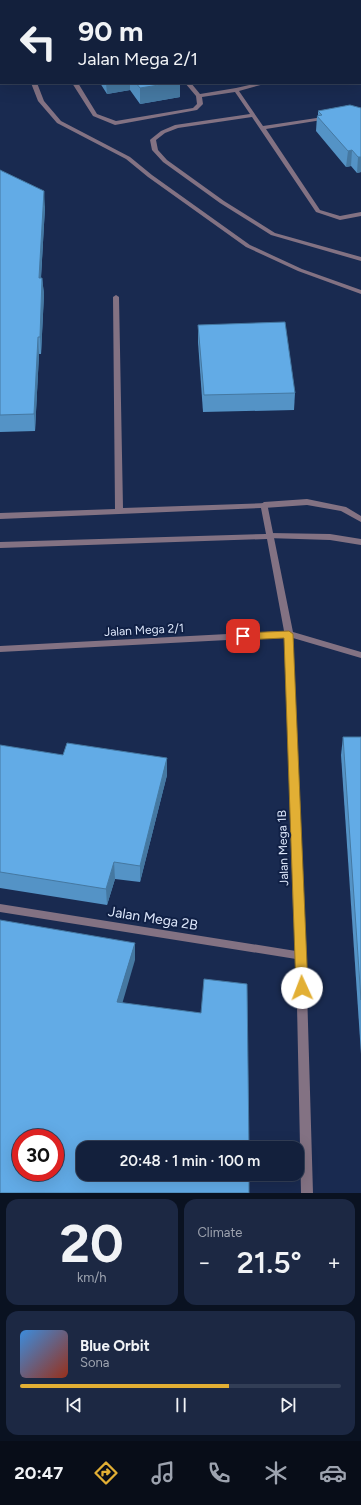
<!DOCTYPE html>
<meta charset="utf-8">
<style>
body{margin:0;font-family:Figtree,sans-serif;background:#1c2843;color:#f1f3f6;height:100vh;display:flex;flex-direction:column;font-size:15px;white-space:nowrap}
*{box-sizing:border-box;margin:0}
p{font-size:13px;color:#9da3af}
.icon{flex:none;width:22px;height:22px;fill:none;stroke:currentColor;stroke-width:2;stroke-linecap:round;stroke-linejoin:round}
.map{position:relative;height:1193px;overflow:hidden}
.drawer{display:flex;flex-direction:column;gap:6px;padding:6px;background:#0a1221;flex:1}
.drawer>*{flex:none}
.banner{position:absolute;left:0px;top:0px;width:361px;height:84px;box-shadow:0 4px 16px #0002,0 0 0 1px #323e56;background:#13203c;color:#f1f3f6;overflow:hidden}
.speed{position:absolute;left:12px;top:1129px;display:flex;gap:8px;font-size:20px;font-weight:700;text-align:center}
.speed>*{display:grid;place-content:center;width:52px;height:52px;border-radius:50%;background:#13203c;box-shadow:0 4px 16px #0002,0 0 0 1px #323e56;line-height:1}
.speed .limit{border:6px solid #d22;background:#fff;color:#111}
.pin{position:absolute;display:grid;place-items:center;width:34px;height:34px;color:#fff;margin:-17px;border-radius:8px;box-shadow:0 2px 6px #0006}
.me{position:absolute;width:44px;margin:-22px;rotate:358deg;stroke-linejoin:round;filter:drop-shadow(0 0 3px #0008)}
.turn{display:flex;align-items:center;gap:14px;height:84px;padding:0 12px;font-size:18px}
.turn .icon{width:52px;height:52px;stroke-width:2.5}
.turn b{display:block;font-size:28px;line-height:34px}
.big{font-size:30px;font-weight:600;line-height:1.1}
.drawer .card{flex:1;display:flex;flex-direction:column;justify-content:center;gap:6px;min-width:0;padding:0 14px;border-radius:12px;background:#1c2843}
.drawer .dial{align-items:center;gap:0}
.dial b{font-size:52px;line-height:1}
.song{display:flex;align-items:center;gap:12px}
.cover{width:48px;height:48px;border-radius:6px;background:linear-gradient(135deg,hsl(210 70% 55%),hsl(10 70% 35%))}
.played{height:4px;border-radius:2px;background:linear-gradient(90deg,#e2af34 65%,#323e56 65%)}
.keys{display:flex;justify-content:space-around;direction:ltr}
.heat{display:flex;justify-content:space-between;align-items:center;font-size:22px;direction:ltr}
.drawer .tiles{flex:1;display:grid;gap:6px;grid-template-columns:1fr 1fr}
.card:last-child{grid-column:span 2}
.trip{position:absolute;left:76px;top:1141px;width:228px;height:40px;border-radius:12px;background:#13203c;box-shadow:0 4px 16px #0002,0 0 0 1px #323e56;font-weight:600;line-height:40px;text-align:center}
.tabs{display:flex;height:64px;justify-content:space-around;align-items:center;background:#080d18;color:#9da3af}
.tabs .icon{width:28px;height:28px}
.tabs .on{color:#e2af34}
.tabs b{font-size:18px;color:#f1f3f6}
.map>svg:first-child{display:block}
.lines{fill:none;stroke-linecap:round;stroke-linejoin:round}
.lane{fill:#837283;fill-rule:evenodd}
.street{fill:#837283;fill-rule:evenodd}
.highway{fill:#fdd3ff;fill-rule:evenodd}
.wall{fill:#5493c6}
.shaded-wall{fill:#4578a1}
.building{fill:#62abe6;stroke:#4578a1;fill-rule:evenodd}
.route{fill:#e2af34;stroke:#937222}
.labels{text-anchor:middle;stroke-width:4;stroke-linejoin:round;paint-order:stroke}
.street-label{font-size:12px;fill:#dde7fb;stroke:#102045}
.near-street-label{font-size:14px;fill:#dde7fb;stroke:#102045}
</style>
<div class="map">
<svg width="361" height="1193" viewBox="0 0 361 1193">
<rect width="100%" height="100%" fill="#192a50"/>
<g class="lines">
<g class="lane">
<rect x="226" y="0" width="4" height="1"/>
<rect x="263" y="0" width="5" height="1"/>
<polygon points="360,80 361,81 361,85 358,83 360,83"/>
<polygon points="31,83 37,83 44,101 61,121 130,157 152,175 250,245 302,269 361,290 361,294 298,271 246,247 148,177 126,159 57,123 38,101"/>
<polygon points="72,83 78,83 97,114 116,121 193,108 197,104 196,96 185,83 191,83 200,94 236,88 258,83 268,83 239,91 263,126 330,116 330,118 328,119 266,129 320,210 340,216 361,212 361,216 340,220 316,212 252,117 178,128 165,133 156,140 158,150 167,160 224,201 275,233 361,257 361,261 271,235 220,203 163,162 152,150 150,140 151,139 161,131 175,125 250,114 235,92 202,97 203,104 197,110 115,125 93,116"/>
<polygon points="307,499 346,507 361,516 361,522 341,511 307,505 264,508 260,505 264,502"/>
<polygon points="270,533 330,534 361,539 361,545 330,540 267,538 266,536 267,534"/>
</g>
<polygon class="street" points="116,295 119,297 123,508 267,503 293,632 361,652 361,658 293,638 303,909 306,956 313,1193 301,1193 296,959 0,912 0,904 296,951 293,909 285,637 0,652 0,646 284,631 267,539 0,548 0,542 266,534 261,508 0,519 0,513 115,509 113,297"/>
<polygon class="highway" points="355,0 361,0 361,4 360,1"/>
</g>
<g class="wall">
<polygon points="100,83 180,83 180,97 140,104 130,90 107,94"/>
<polygon points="350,105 361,172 357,173 351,166 346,167 316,131 317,116 318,116 318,111"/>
<polygon points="0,170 45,207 41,278 42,278 44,294 41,354 39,354 35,431 0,432"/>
<polygon points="198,325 295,393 294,410 203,412 198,342"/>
<polygon points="343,737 361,737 361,1054 341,755"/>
<polygon points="0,745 167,775 140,882 115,879 107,905 0,888"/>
</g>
<g class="shaded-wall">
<polygon points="106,83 130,83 130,90 107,94"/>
<polygon points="171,83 180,83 180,97 140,104 140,88"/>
<polygon points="352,150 351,166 346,167 348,151"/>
<polygon points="358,157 361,157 361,172 357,173"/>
<polygon points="44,191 45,207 40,294 39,278"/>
<polygon points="42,278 44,294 41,354 40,337"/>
<polygon points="38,337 39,354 35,431 34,414"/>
<polygon points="167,758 167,775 140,882 140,866"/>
<polygon points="114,862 115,879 107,905 106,889"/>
<polygon points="135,943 135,960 118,1018 117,1002"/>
</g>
<g class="building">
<polygon points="136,83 171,83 140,88"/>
<polygon points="350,105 361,108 361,157 358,157 352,150 348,151 317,116 322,115 318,111"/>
<polygon points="0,170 44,191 39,278 42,278 40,337 38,337 34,414 0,415"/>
<polygon points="285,322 295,393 204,395 198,325"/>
<polygon points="343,737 361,737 361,1000"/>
<polygon points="67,743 167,758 140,866 114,862 106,889 0,872 0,745 63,755"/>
<path d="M0,920L135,943L117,1002L201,1013L204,979L247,984L249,1148H83V1174H249V1193H0ZM21,1138H55V1172H21Z"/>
</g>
<polygon class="route" points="289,631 293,634 308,988 306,991 302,993 298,991 296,988 284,638 243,640 238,636 243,633"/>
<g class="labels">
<g class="street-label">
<text transform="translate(144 630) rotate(-3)" y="4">Jalan Mega 2/1</text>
<text transform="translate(283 848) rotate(-92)" y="4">Jalan Mega 1B</text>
</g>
<g class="near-street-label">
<text transform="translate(153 918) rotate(9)" y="5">Jalan Mega 2B</text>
</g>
</g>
</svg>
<div class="speed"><div class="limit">30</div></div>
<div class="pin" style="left:243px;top:636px;background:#d93025"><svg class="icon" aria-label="arrive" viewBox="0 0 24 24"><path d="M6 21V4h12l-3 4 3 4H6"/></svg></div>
<svg class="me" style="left:302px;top:988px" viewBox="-20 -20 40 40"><circle r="19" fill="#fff"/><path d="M0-13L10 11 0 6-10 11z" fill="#e2af34"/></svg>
<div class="trip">20:48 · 1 min · 100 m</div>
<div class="banner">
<div class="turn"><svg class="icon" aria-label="left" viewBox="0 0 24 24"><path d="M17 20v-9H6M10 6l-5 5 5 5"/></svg><div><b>90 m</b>Jalan Mega 2/1</div></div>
</div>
</div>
<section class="drawer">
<div class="tiles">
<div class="card dial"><b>20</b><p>km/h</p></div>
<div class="card"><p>Climate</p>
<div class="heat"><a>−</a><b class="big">21.5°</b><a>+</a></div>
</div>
<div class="card">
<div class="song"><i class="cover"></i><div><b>Blue Orbit</b><p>Sona</p></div></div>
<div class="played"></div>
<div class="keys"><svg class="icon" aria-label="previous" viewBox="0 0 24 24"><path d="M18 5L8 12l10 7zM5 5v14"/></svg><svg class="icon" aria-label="pause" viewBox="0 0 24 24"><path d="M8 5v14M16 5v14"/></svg><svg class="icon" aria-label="next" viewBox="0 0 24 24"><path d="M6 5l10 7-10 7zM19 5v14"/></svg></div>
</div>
</div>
</section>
<nav class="tabs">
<b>20:47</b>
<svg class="icon on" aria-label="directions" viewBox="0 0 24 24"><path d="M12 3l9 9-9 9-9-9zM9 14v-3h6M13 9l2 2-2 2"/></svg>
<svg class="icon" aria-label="music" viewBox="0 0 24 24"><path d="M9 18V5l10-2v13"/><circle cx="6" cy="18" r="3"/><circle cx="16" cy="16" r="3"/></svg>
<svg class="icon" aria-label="phone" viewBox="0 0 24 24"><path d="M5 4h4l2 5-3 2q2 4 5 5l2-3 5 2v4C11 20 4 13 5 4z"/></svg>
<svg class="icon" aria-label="climate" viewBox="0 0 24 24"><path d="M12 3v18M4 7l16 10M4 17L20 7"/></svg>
<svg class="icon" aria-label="car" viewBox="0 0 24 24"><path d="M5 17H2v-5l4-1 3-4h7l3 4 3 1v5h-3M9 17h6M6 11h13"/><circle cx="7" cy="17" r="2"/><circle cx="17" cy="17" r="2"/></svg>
</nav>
